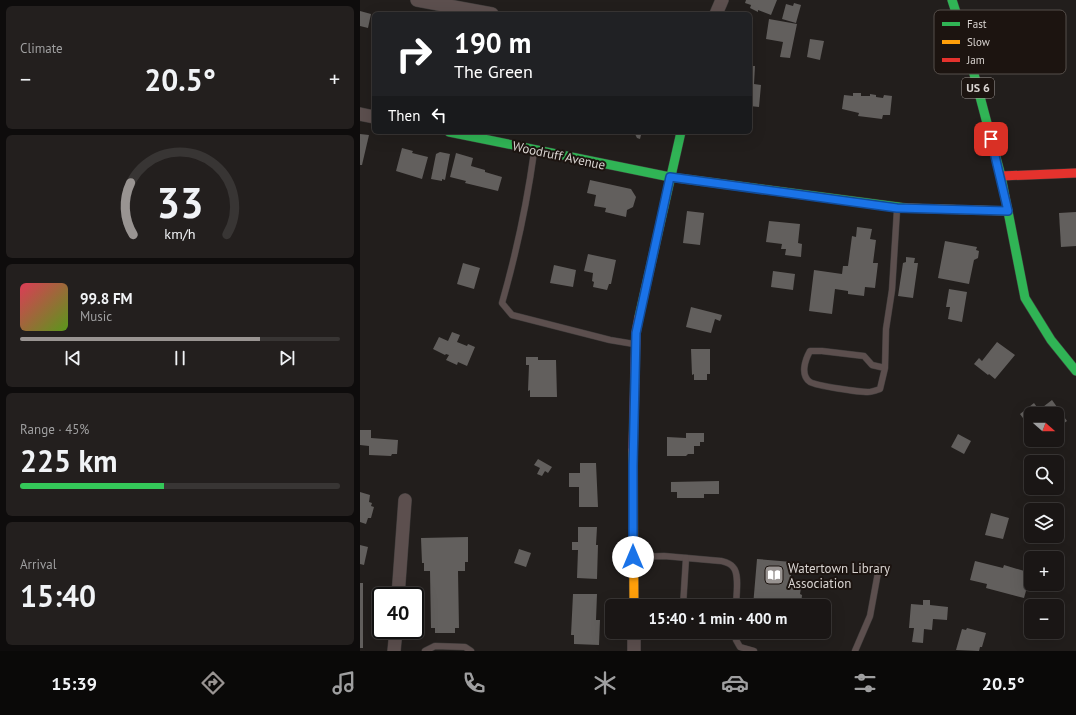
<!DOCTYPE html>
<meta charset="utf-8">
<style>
body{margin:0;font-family:"PT Sans",sans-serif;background:#231f1e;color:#f1f3f6;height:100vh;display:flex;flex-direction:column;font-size:15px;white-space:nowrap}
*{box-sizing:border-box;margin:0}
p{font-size:13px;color:#9f9fa0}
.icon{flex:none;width:22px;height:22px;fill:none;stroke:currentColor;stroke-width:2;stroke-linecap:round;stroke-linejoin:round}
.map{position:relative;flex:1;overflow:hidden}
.side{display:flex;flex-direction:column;gap:6px;padding:6px;background:#0e0c0c;width:360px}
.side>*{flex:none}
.top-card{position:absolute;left:12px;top:12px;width:380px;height:122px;border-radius:6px;box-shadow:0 4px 16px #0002,0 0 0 1px #383534;background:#202124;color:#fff;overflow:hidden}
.needle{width:26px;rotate:111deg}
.buttons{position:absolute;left:664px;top:407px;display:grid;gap:8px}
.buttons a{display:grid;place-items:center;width:40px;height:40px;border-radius:6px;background:#1a1615;box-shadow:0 4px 16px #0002,0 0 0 1px #383534;font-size:20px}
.speed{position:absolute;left:12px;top:587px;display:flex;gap:8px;font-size:20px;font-weight:700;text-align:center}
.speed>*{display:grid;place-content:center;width:52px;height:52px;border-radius:50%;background:#1a1615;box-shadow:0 4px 16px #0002,0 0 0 1px #383534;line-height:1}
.speed .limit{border:2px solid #111;border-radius:6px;background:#fff;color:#111}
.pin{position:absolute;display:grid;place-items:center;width:34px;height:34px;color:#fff;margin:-17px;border-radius:8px;box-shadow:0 2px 6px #0006}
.me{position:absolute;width:44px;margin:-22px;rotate:0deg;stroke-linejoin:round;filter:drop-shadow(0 0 3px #0008)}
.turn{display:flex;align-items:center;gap:14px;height:84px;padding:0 16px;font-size:18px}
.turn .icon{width:52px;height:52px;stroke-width:2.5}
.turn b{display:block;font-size:28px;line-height:34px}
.then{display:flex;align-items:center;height:38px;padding:0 16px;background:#0003;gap:8px;font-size:15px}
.big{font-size:30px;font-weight:700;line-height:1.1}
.side .widget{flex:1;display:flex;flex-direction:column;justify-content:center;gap:6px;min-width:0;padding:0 14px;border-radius:6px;background:#231f1e}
.side .dial{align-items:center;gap:0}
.dial svg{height:104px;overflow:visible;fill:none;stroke:#383534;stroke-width:7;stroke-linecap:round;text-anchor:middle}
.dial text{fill:#f1f3f6;stroke:none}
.song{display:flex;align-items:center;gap:12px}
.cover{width:48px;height:48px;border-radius:6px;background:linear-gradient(135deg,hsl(350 70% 55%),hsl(90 70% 35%))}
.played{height:4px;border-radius:2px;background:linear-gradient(90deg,#999492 75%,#383534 75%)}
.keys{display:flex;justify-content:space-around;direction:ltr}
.heat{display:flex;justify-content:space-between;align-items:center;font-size:22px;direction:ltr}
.charge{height:6px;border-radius:3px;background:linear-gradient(90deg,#34c759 45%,#383534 0)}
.trip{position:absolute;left:245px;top:599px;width:226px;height:40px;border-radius:6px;background:#1a1615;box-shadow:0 4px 16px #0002,0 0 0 1px #383534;font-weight:700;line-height:40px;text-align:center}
.dock{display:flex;height:64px;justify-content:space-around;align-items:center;background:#0a0908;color:#9f9fa0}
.dock .icon{width:28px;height:28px}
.dock .current{color:#999492}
.dock b{font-size:18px;color:#f1f3f6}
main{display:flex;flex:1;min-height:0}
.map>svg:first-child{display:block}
.building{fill:#625f5d}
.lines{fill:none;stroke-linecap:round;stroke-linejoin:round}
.lane-casing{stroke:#3e3b3a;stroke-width:7}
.street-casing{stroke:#3e3b3a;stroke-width:14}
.fast-casing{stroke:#3e3b3a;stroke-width:10}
.slow-casing{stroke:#3e3b3a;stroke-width:10}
.jam-casing{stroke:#3e3b3a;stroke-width:10}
.lane{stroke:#5c4f4e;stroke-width:6}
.street{stroke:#5c4f4e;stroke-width:13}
.fast{stroke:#30b455;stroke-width:9}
.slow{stroke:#ff9f0a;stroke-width:9}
.jam{stroke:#e5322d;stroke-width:9}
.route-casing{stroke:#114b97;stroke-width:10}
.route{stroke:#1a73e8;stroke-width:7}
.labels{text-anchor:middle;stroke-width:4;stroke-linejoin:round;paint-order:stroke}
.shield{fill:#1c1410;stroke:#a09a97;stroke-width:1}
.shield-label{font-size:12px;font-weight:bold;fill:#d9d4d1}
.street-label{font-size:13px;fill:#d9d4d1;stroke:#1c1410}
.poi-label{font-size:13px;fill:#d9d4d1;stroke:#1c1410;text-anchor:start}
.key{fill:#1c1410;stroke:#554e4a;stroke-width:1}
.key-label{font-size:11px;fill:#d9d4d1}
</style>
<main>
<section class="side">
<div class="widget"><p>Climate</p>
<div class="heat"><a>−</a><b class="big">20.5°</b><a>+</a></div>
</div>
<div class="widget dial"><svg viewBox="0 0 100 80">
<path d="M14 69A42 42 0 1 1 86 69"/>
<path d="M14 69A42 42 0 0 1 12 29" stroke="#999492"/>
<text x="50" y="56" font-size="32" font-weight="700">33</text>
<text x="50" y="72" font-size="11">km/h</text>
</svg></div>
<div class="widget">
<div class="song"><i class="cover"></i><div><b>99.8 FM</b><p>Music</p></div></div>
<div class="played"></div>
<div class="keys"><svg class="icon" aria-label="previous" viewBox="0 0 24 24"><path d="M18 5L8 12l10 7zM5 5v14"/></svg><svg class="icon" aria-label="pause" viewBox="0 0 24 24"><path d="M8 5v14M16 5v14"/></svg><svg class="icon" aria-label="next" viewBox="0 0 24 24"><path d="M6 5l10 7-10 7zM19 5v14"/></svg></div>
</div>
<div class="widget"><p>Range · 45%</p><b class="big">225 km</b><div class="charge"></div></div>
<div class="widget"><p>Arrival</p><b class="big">15:40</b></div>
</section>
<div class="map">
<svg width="716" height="651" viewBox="0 0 716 651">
<rect width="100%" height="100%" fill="#221e1c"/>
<g class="building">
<polygon points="386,0 417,0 411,15 398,10 398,12 390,8 391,5 385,3"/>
<polygon points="434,3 441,5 436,23 422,19 426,4 433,6"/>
<polygon points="0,11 11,14 8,28 0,26"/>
<polygon points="409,19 437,24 430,58 420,57 423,42 406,39"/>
<polygon points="450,39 464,41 460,60 447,57"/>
<polygon points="390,66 395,66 394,84 401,85 399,107 390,106"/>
<polygon points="493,93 501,93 501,96 510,96 510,94 516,95 516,97 523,98 524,95 532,96 530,115 523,115 522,119 498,116 499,113 482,109 484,95 493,96"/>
<polygon points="268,132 280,132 281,135 280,139 277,138 275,134"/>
<polygon points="0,134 9,135 2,165 0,165"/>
<polygon points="42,148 53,151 52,153 68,157 62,179 36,171"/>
<polygon points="80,152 90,154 85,180 82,179 82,181 71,179 76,154"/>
<polygon points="96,153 113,158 111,166 125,170 125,172 142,177 138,191 105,183 106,181 90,177"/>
<polygon points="230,180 271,189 276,197 273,207 267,210 266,217 245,212 246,208 234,206 236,195 227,193"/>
<polygon points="327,211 344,213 340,245 323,243"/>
<polygon points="716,212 716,246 701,247 699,213"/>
<polygon points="409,221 440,224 438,243 442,244 441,257 425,255 426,249 421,249 422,244 406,242"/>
<polygon points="497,227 512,229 510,239 516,240 513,263 518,263 515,288 505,287 504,296 488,294 488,291 475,289 472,314 449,311 454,270 482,274 483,266 488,266 492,236 496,237"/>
<polygon points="585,241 617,247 616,250 619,251 618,258 614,260 609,284 578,278"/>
<polygon points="228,254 256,260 251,284 249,284 247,290 233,287 234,282 232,281 233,273 224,271"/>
<polygon points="546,257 555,258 554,263 558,263 553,298 538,296 543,263 546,262"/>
<polygon points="103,263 120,268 114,289 97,284"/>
<polygon points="194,265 216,270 213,287 190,283"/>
<polygon points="413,271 435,274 433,290 411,287"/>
<polygon points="589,289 607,292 602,322 588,319 590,307 586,307"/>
<polygon points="331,307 362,315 360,321 355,319 351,333 326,327"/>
<polygon points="92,332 100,335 97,342 107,346 108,344 115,347 107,366 98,362 97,365 86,360 89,355 86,354 85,355 73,349 79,337 88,341"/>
<polygon points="637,342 655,355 635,379 629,374 628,375 614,364 619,358 622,361"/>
<polygon points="331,349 350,349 350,374 347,374 347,380 334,380 334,374 332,375"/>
<polygon points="166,357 178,357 178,360 196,360 197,397 170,397 170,390 168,391 169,365 166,365"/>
<polygon points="692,400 707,421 697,428 697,414 671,414 671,429 660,414 674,403 679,410"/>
<polygon points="0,430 11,430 11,438 38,440 37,454 32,454 31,456 9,455 9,446 0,445"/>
<polygon points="326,433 344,433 344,442 340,442 340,446 334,446 334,454 328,454 326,456 307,456 307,437 326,438"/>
<polygon points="598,434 611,441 604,454 591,447"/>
<polygon points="178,459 192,467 188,473 185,471 182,476 177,474 180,468 174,465"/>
<polygon points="220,463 236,463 238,507 219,507 219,487 209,487 209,473 220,473"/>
<polygon points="359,481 359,494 344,494 344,498 317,498 317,492 311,492 311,482"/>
<polygon points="0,492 10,495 9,502 12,503 11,506 14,507 11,518 8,518 6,524 0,522"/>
<polygon points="631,513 649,518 643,539 625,535"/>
<polygon points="218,527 237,527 236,545 238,545 237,579 217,578 218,550 212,550 212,542 218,542"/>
<polygon points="108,537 108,562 105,562 105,571 98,571 99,628 95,628 95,633 75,633 75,628 71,628 70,571 64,571 64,563 62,563 61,538"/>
<polygon points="0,545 8,547 4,565 0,564"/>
<polygon points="159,549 171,553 166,567 154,563"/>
<polygon points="397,559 432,562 430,587 441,588 440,594 442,595 441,606 393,606"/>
<polygon points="615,561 643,568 644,565 671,573 664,598 626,588 627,584 610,580"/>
<rect x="0" y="583" width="3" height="65"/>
<polygon points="213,594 237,594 236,620 240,620 239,645 214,644 214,635 211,635"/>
<polygon points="563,600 570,600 570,605 588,607 587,620 573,619 572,630 564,629 563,643 552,642 554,628 549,628 551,604 563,605"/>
<polygon points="607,628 626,633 622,647 620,647 619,651 596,650 602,629 606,630"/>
</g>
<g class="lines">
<defs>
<g id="lane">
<path d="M174,152C167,203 156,254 142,303L152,315L250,340L274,344"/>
<path d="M525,368L512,365L504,356L462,351H450C445,360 440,375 450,382C457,386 499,392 508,392C512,392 517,390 520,389L525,368L526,329L532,290L537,210"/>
<path d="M275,557L304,556L361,561C365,562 370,563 373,567C380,574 376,596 376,606"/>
<polyline points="323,606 326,558"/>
<polyline points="375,632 376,640 380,647 394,651"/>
<polyline points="65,651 75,646 105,647 111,651"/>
<polyline points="495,651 510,616 519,567"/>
</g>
<g id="street">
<polyline points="57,0 132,14"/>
<polyline points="356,14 362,0"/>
<polyline points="0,114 14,117"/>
<polyline points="38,596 45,500"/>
<polyline points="274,632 274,651"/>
<polyline points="34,651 36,630"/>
</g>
<g id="fast">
<polyline points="592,0 605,40 641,176 665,298 691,340 716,371"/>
<polyline points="89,132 310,177 546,208"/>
<polyline points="279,317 321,132"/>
</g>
<g id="slow">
<polyline points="546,208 648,211"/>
<polyline points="273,450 274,606"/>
</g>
<g id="jam">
<polyline points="641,176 716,173"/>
<polyline points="273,450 276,333 279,317"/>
</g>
</defs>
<use href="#lane" class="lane-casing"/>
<use href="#street" class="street-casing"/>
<use href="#fast" class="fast-casing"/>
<use href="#slow" class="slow-casing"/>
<use href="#jam" class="jam-casing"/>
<use href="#lane" class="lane"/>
<use href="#street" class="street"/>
<use href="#fast" class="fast"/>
<use href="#slow" class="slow"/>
<use href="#jam" class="jam"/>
</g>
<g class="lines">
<defs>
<polyline id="route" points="273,557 273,466 276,333 310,177 537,208 648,211 631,139"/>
</defs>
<use href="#route" class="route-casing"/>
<use href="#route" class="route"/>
</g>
<defs>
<symbol id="library-square" viewBox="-11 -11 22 22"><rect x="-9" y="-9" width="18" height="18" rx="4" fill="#999492" stroke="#1c1410"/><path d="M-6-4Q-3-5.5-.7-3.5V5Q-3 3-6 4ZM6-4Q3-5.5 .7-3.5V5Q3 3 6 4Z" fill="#fff"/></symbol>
</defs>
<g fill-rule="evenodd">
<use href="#library-square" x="403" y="564" width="22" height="22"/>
</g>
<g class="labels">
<rect class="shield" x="602" y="78" width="32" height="20" rx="3"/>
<g class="shield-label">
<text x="618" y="92">US 6</text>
</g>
<g class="street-label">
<text transform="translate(199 155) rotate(12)" y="5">Woodruff Avenue</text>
</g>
<g class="poi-label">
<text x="428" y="573">Watertown Library<tspan x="428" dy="15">Association</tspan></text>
</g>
</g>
<rect x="574" y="10" width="132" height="64" rx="6" class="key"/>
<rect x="582" y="22" width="18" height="4" fill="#30b455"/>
<rect x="582" y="40" width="18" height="4" fill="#ff9f0a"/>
<rect x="582" y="58" width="18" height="4" fill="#e5322d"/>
<g class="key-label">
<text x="607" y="28">Fast</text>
<text x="607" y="46">Slow</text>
<text x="607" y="64">Jam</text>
</g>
</svg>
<div class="buttons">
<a><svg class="needle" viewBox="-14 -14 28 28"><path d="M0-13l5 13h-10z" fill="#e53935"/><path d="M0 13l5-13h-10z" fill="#9f9fa0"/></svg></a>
<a><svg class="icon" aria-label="search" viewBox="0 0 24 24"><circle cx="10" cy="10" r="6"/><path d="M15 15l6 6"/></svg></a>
<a><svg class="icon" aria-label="layers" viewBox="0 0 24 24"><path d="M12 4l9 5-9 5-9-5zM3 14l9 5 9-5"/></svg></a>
<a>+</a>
<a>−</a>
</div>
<div class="speed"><div class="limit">40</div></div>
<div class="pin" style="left:631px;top:139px;background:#d93025"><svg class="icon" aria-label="arrive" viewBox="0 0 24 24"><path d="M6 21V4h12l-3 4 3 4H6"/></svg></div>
<svg class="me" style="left:273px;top:557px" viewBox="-20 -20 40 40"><circle r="19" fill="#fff"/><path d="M0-13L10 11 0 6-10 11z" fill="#1a73e8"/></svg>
<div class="trip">15:40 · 1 min · 400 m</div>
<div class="top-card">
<div class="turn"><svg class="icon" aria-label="right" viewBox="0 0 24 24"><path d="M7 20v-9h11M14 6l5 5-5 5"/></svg><div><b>190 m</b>The Green</div></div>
<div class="then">Then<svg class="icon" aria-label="left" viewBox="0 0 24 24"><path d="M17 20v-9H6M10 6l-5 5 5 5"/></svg></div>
</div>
</div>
</main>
<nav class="dock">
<b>15:39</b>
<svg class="icon current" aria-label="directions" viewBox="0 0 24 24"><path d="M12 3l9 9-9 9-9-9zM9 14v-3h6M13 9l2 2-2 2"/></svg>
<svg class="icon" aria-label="music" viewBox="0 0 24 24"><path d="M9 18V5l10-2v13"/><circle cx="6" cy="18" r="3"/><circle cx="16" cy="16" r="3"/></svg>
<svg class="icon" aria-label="phone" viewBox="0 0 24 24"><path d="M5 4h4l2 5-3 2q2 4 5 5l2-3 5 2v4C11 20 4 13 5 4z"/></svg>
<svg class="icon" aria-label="climate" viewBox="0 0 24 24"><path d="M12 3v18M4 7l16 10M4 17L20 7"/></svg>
<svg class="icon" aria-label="car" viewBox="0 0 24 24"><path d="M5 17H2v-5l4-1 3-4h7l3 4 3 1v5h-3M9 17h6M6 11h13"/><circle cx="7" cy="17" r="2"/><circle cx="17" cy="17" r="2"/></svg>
<svg class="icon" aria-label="filters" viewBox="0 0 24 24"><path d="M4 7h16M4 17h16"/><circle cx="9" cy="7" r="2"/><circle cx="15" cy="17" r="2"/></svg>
<b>20.5°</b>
</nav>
